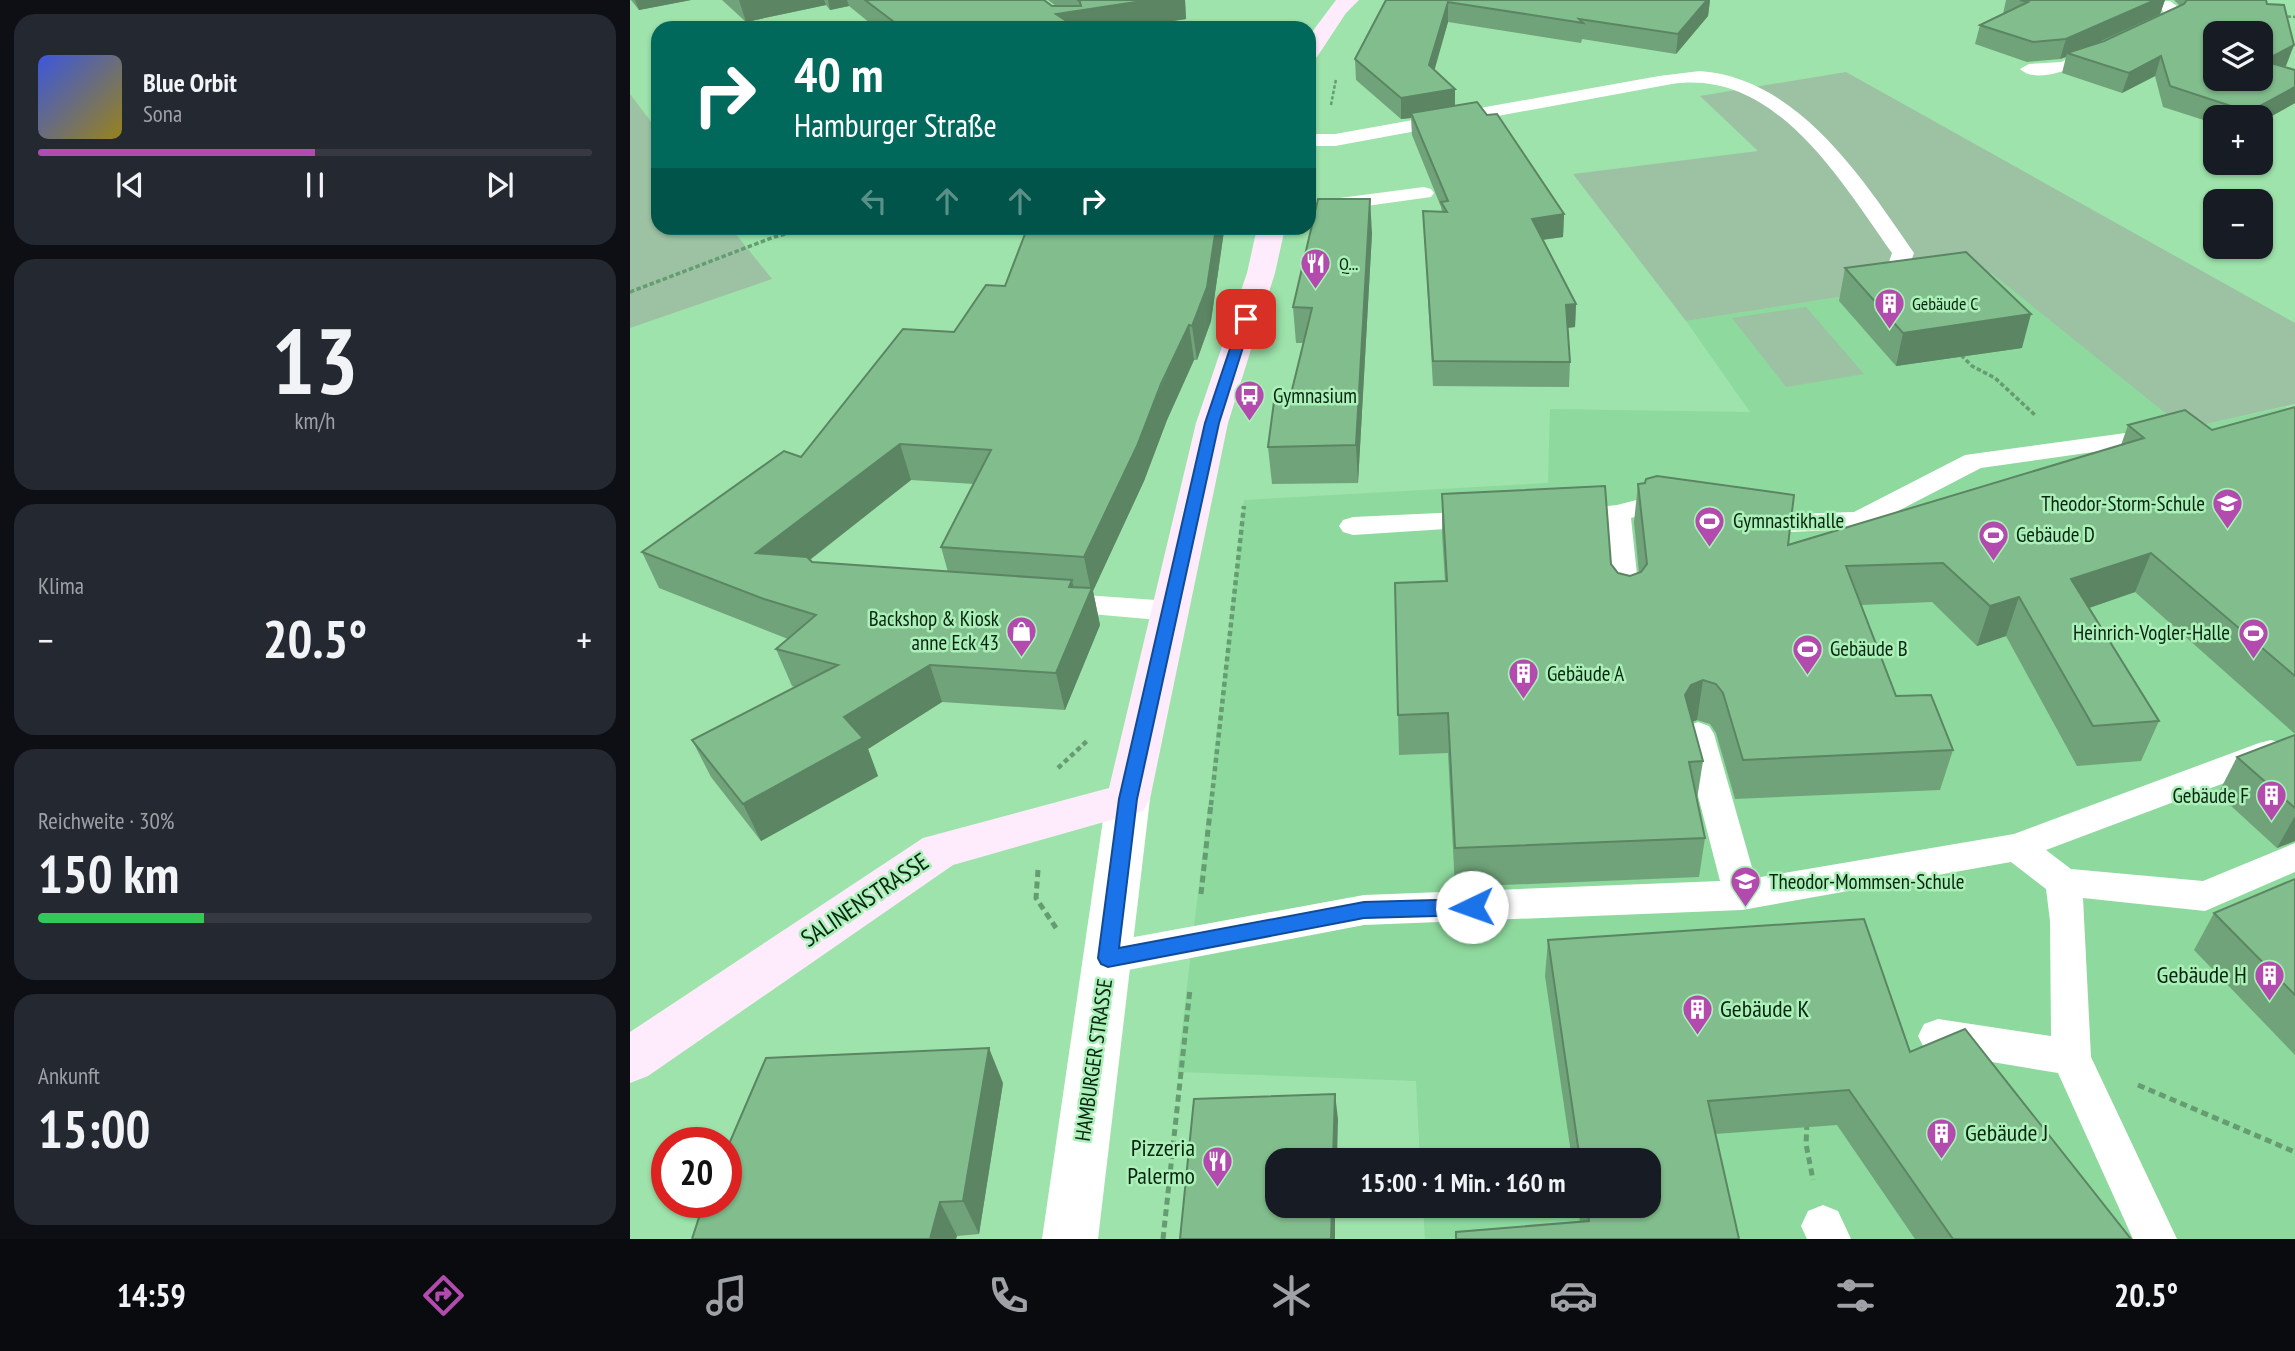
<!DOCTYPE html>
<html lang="de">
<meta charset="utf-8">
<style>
body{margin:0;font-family:"PT Sans Narrow",sans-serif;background:#242831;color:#f1f3f6;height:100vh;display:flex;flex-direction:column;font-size:26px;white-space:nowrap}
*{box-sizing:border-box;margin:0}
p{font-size:23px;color:#9ea1a6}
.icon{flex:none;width:38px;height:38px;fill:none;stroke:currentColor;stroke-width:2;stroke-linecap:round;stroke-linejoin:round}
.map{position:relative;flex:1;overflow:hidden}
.panel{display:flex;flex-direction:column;gap:14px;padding:14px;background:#0d0f14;width:630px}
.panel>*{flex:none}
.banner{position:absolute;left:21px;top:21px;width:665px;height:214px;border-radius:21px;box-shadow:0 2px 5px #0004;background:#00695c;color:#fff;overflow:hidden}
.tools{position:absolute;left:1573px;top:21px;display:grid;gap:14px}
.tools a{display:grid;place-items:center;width:70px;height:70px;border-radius:14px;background:#171b24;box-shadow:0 2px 5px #0004;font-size:35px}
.speed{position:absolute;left:21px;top:1127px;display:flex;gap:14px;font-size:35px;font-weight:700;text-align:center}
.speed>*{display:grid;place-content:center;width:91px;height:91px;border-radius:50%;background:#171b24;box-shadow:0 2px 5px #0004;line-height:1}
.speed .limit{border:10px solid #d22;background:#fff;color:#111}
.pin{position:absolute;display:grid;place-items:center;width:60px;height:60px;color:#fff;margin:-30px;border-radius:14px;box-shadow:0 4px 10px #0006}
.me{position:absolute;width:77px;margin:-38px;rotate:267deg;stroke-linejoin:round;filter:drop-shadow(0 0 5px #0008)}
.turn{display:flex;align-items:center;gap:24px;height:147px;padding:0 28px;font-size:32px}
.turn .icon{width:91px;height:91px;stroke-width:2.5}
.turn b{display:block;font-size:49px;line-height:60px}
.lanes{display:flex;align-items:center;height:66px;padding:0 28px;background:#0003;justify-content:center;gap:35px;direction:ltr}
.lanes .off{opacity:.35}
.big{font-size:52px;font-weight:700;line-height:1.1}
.panel .tile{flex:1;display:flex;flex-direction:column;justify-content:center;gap:10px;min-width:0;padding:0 24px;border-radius:21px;background:#242831}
.panel .dial{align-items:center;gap:0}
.dial b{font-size:91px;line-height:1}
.song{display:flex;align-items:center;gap:21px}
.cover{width:84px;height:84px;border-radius:10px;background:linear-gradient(135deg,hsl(230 70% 55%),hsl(50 70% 35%))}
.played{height:7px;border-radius:4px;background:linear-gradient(90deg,#b34aad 50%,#363941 50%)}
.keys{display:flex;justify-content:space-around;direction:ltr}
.heat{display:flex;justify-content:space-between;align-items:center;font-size:38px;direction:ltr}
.charge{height:10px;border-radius:5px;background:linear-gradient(90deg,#34c759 30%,#363941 0)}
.trip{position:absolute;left:635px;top:1148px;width:396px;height:70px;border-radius:21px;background:#171b24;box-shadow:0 2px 5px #0004;font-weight:700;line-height:70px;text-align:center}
.tab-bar{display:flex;height:112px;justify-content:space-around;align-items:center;background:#090b0e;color:#9ea1a6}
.tab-bar .icon{width:49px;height:49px}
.tab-bar .on{color:#b34aad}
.tab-bar b{font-size:32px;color:#f1f3f6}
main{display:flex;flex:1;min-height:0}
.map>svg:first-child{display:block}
.built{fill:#8ed99d}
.green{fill:#9cc2a3}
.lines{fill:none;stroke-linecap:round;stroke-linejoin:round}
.path-far3{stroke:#669c71;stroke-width:2.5;stroke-dasharray:3.5 2;stroke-linecap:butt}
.path-far2{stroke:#669c71;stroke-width:3.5;stroke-dasharray:4.5 2.5;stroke-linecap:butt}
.path-far1{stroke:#669c71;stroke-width:4.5;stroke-dasharray:5 3.5;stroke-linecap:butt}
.path{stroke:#669c71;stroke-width:5;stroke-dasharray:7 4.5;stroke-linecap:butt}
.lane{fill:#fff;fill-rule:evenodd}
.street{fill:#fff;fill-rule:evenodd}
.secondary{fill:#feecfc;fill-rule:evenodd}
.wall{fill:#70a379;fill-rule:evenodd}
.shaded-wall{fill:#5b8563}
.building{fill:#82be8d;stroke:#5b8563;stroke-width:2;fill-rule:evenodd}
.route{fill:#1a73e8;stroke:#114b97;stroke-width:2}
.labels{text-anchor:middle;stroke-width:5;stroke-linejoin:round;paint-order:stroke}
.far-poi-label{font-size:18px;fill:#092511;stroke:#abf0b8;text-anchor:start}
.poi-label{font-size:21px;fill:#092511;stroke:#abf0b8;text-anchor:start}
.street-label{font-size:21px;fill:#092511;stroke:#abf0b8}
.near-street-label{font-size:24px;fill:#092511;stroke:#abf0b8}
.near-poi-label{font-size:24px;fill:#092511;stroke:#abf0b8;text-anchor:end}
</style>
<main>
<section class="panel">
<div class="tile">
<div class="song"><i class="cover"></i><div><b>Blue Orbit</b><p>Sona</p></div></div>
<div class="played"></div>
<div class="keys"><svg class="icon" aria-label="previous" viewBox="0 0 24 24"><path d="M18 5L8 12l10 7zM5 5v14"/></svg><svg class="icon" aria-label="pause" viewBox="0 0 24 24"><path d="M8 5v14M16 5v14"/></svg><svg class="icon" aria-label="next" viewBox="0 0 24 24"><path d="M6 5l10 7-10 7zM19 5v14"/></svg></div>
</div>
<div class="tile dial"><b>13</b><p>km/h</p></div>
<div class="tile"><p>Klima</p>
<div class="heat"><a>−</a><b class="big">20.5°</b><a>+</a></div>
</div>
<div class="tile"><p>Reichweite · 30%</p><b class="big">150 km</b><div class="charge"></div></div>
<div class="tile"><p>Ankunft</p><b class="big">15:00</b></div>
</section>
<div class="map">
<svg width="1665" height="1239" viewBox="0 0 1665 1239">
<rect width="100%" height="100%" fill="#9ee3ab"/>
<polygon class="built" points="1361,273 1555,429 1655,407 1665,413 1665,1239 795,1239 793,1206 1018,1206 1018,1160 790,1160 786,1081 547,1072 614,500 918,483 920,409 1120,412 1056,321"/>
<g class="green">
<polygon points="1216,72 1665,323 1665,404 1555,429 1361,273 1056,321 943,174 1128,151 1070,96"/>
<polygon points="0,94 28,131 28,228 101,228 142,279 0,328"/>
<polygon points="1176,307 1234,374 1156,387 1102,318"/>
</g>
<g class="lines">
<g class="path-far3">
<polyline points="1652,16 1665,17"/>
<polyline points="701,105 706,79"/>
</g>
<g class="path-far2">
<polyline points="0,292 144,237 180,228"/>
<polyline points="1331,355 1342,366 1365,378 1405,415"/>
</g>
<g class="path-far1">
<polyline points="428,768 457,741"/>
<polyline points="581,805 614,506"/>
</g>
<g class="path">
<polyline points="408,870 406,898 426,928"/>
<polyline points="571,894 581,803"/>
<polyline points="1508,1085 1665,1152"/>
<polyline points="1177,1123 1176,1144 1183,1180"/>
<polyline points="533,1239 560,989"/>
</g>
<g class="lane">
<polygon points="1528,1 1540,1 1547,6 1549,18 1519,34 1507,34 1505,30 1507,26 1533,16 1533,11 1526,4"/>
<path d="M1471,45L1477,46L1480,50L1477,54C1458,62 1408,87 1390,69L1399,64L1431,62Z"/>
<path d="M1070,71C1168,78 1233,179 1284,253L1271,288H1255L1252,283L1262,253C1211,182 1146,68 1042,84L705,146H679V134H705L1029,76Z"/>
<polygon points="794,187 801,189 804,193 801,197 679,214 679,202"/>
<polygon points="1525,429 1534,432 1538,437 1534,442 1351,468 1239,526 1229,529 1160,532 1112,523 1108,517 1112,511 1122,509 1160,514 1224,512 1335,455"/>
<polygon points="1026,495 1055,500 1059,506 1055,512 1045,514 1026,511 1001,518 1010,603 1005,610 995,613 985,610 980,603 974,522 958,520 954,514 958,508 987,505"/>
<polygon points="852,511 862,514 866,520 862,526 723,535 713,532 709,526 713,520 723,517"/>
<polygon points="426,593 540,601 550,604 555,611 550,618 540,621 416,610 411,603 416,596"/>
<polygon points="1068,722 1079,726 1084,734 1125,878 1384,834 1629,743 1641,740 1653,743 1657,752 1653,761 1416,850 1441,869 1573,881 1665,843 1665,872 1575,911 1453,898 1461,1057 1547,1239 1503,1239 1428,1073 1308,1053 1294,1048 1288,1036 1294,1024 1308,1019 1421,1036 1420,921 1416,889 1381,862 1112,910 734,925 477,974 464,969 458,958 464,947 477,942 734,895 1090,881 1052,734 1057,726"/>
<polygon points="1193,1205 1208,1211 1221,1239 1177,1239 1171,1226 1178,1211"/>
</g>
<polygon class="street" points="498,782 513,787 520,799 468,1239 412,1239 476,799 483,787"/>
<g class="secondary">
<polygon points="706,0 729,0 716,13 687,57 679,59 679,36"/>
<polygon points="627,228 655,228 645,273 598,423 520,799 513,811 323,865 18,1076 0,1083 0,1032 293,838 479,788 566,423 617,273"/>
</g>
</g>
<g class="wall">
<polygon points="1,0 61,0 9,10"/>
<polygon points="92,0 414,0 422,6 426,6 418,0 555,0 556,19 497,28 246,28 219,6 200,10 196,5 116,22"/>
<polygon points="756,0 1080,0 1078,16 1046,54 952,39 951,43 818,22 804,69 825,106 934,214 933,237 913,240 946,304 945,327 938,328 940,362 939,387 803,386 793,211 812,212 811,207 782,135 781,118 771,119 726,80 725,59"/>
<polygon points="1376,0 1535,0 1530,14 1465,44 1474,41 1550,6 1544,0 1636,0 1656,66 1654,67 1665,70 1665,103 1631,122 1631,117 1586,117 1586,124 1533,107 1525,76 1492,93 1432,73 1436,57 1430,59 1397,62 1345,44 1350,25 1373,14"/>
<path d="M434,228H593L594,231L581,321L567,360H564L537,420L514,481L463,591L470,625L435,710L312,702L238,749L248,776L131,841L81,777L62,740L165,687L162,686L146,649L158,639L29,588L12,552L171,457L324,332L375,286L437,234ZM281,480L344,484L311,547L318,572L182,562L180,560Z"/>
<polygon points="742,233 728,483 642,484 638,447 661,394 674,343 666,343 663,307"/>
<polygon points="1215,268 1392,348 1266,366 1209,301"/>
<polygon points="1665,407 1665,734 1505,592 1459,608 1529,721 1511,761 1447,766 1376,636 1347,646 1302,602 1231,605 1266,696 1323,750 1310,790 1105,799 1086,733 1080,724 1067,720 1062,722 1073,761 1067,799 1075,838 1069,877 825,887 818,753 769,755 768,715 815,581 812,533 812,494 981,564 988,573 1000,576 1009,573 1004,522 1008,484 1158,545 1491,445 1498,425 1582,430"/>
<polygon points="1665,735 1665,841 1647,848 1588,794 1607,757"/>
<polygon points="1665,879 1665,1055 1564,950 1584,913"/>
<polygon points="918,940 1280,1052 1501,1239 1285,1239 1207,1125 1085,1134 1109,1239 826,1239 826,1232 950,1222 948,1206 1018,1206 1018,1160 942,1160 915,976"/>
<polygon points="373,1083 349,1234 327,1236 326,1239 62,1239"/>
</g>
<g class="shaded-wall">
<polygon points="5,0 61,0 9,10"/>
<polygon points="109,0 194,0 196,5 116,22"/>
<polygon points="198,0 217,0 219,6 200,10"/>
<polygon points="519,0 555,0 556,19 497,28 429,28 426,14"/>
<polygon points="1059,0 1080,0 1078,16 1046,54 1048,34"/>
<polygon points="1525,0 1535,0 1530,14 1442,54 1437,53 1436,57 1430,59 1436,39"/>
<polygon points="818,2 818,22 800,86 799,65"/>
<polygon points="1664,45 1656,66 1626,81 1634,61"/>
<polygon points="1531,56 1525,76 1492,93 1499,73"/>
<polygon points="1665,87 1665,103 1631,122 1631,117 1617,117 1619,112"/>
<polygon points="825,89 825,110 781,113 781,118 771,119 771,98"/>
<polygon points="740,199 742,233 728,483 726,445"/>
<polygon points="934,214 933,237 901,241 902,219"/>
<polygon points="586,228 593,228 594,231 581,321 567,360 562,326"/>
<polygon points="946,304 945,327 935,328 936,305"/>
<polygon points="1401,314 1392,348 1266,366 1273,333"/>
<polygon points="559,325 564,360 537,420 514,481 463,591 470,625 435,710 426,673 439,587 442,580 450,616 461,591 454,557"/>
<polygon points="270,444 281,480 141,590 126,553"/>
<polygon points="1521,553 1505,592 1427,619 1441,579"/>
<polygon points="1389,597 1376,636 1347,646 1360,606"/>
<polygon points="300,665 312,702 238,749 248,776 131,841 113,804 214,717"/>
<polygon points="1073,680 1067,720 1055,725 1055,695 1061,685"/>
<polygon points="1665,816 1665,841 1647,848"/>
<polygon points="359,1048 373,1083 349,1234 333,1201"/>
<polygon points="705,1094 708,1119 707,1160 703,1160"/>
<polygon points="310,1202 327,1236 326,1239 300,1239"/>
<polygon points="702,1206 705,1206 705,1239 701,1239"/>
</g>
<g class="building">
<polygon points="235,0 414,0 422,6 451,6 450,2 448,0 519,0 426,14 447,28 272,28"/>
<polygon points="756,0 1077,0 1048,34 949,19 953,23 818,2 799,65 825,89 771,98 725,59"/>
<polygon points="1390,0 1525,0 1436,39 1403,42 1350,25 1398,2"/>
<path d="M1557,0H1636L1637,4L1654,5L1664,45L1634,61L1665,70V87L1619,112L1540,86L1531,56L1499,73L1437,53L1474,41L1554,4ZM1586,33H1631V79H1586Z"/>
<polygon points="847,102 857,115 867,114 934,214 902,219 946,304 936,305 940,362 803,361 793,211 817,212 811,202 818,201 781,113"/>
<polygon points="688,199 740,199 726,445 638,447 645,394 661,394 682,308 663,307"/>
<polygon points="447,228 586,228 577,287 562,326 559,325 531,384 507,446 454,557 311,547 361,450 270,444 126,553 177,557 182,562 442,580 439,587 462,588 426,673 300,665 214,717 233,738 113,804 62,740 208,665 146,649 186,615 134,599 12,552 154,451 171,457 273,329 324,332 356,285 375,286 395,234 451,234"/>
<polygon points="1336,252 1401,314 1273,333 1215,268"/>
<polygon points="1665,407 1665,676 1521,553 1441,579 1529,721 1463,726 1389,597 1360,606 1313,563 1216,566 1266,696 1301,695 1323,750 1113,760 1093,693 1086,684 1073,680 1061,685 1055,695 1073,761 1059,762 1075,838 825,848 818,713 768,715 765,583 817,581 812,494 975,486 981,564 988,573 1000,576 1011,572 1017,564 1008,484 1015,483 1016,479 1027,476 1164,495 1158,545 1514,438 1498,425 1555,410 1582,430"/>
<polygon points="1665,735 1665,808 1607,757"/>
<polygon points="1665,879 1665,995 1584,913"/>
<polygon points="1234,919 1280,1052 1335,1029 1501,1239 1323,1239 1219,1090 1078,1101 1109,1239 826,1239 826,1232 959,1221 957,1206 1018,1206 1018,1160 950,1160 918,940"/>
<polygon points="359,1048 333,1201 310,1202 300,1239 62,1239 74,1202 96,1202 96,1151 136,1058"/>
<polygon points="705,1094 703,1160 648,1160 648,1206 702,1206 701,1239 550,1239 564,1099"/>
</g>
<polygon class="route" points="616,315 622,319 589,423 507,799 489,948 734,902 842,899 849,901 852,907 849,913 842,915 734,918 478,967 471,964 468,958 489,799 575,423 610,319"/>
<defs>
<symbol id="restaurant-pin" viewBox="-11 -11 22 30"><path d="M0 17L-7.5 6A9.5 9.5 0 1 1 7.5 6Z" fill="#b34aad" stroke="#abf0b8"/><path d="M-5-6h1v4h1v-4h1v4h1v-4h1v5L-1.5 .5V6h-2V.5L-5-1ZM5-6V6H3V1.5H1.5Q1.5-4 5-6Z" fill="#fff"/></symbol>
<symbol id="building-pin" viewBox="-11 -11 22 30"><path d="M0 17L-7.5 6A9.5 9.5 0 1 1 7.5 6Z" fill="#b34aad" stroke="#abf0b8"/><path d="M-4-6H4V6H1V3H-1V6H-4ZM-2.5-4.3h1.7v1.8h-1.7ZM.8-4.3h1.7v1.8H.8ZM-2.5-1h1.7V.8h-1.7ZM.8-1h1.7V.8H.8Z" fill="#fff"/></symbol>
<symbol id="bus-pin" viewBox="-11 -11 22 30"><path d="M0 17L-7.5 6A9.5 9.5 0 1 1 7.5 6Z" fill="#b34aad" stroke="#abf0b8"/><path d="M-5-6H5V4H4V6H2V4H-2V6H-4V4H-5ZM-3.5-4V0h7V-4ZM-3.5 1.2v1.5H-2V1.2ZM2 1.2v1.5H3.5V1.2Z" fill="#fff"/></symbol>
<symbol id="school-pin" viewBox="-11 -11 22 30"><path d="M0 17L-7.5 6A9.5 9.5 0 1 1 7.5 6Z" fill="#b34aad" stroke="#abf0b8"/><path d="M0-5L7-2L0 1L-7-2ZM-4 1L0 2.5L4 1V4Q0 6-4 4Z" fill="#fff"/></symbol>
<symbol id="stadium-pin" viewBox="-11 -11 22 30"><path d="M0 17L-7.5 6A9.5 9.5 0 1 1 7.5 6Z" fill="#b34aad" stroke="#abf0b8"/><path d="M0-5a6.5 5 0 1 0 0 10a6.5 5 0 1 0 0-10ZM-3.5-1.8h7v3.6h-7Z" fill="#fff"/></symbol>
<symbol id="shop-pin" viewBox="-11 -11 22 30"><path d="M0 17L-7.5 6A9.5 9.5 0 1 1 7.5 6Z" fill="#b34aad" stroke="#abf0b8"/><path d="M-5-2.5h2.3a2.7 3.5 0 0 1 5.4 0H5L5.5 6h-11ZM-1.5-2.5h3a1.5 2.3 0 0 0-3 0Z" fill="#fff"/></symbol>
</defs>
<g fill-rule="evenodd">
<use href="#restaurant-pin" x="668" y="246" width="35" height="47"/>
<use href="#building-pin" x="1242" y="286" width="35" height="47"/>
<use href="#bus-pin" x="602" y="378" width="35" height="47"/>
<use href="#school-pin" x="1580" y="486" width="35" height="47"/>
<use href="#stadium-pin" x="1062" y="504" width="35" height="47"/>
<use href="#stadium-pin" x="1346" y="518" width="35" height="47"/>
<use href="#shop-pin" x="374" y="614" width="35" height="47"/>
<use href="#stadium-pin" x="1606" y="616" width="35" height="47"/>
<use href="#stadium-pin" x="1160" y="632" width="35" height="47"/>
<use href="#building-pin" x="876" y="656" width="35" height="47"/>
<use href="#building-pin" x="1624" y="778" width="35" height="47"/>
<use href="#school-pin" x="1098" y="864" width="35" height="47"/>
<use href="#building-pin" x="1622" y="958" width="35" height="47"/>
<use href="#building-pin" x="1050" y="992" width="35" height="47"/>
<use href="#building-pin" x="1294" y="1116" width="35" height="47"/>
<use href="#restaurant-pin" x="570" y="1144" width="35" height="47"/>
</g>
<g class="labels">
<g class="far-poi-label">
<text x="709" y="270">Q...</text>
<text x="1282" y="310">Gebäude C</text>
</g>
<g class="poi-label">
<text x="643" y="403">Gymnasium</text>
<text x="1575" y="511" text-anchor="end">Theodor-Storm-Schule</text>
<text x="1103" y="528">Gymnastikhalle</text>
<text x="1386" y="542">Gebäude D</text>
<text x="369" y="626" text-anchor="end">Backshop &amp; Kiosk<tspan x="369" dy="24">anne Eck 43</tspan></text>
<text x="1600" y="640" text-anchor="end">Heinrich-Vogler-Halle</text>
<text x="1200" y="656">Gebäude B</text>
<text x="917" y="681">Gebäude A</text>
<text x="1619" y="803" text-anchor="end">Gebäude F</text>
<text x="1139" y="889">Theodor-Mommsen-Schule</text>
</g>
<g class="street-label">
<text transform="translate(464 1060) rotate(-82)" y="7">HAMBURGER STRASSE</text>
</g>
<g class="near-street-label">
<text transform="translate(235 900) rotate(-34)" y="8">SALINENSTRASSE</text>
</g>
<g class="near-poi-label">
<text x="1617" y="983">Gebäude H</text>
<text x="1090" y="1017" text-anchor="start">Gebäude K</text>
<text x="1335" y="1141" text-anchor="start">Gebäude J</text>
<text x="565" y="1156">Pizzeria<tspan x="565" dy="28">Palermo</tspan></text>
</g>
</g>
</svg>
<div class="tools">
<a><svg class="icon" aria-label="layers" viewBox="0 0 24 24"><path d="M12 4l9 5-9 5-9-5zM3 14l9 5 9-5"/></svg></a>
<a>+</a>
<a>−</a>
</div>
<div class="speed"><div class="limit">20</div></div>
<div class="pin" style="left:616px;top:319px;background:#d93025"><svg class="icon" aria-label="arrive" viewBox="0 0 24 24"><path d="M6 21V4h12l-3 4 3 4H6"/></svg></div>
<svg class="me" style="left:842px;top:907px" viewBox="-20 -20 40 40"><circle r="19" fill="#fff"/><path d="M0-13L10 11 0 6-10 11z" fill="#1a73e8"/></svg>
<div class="trip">15:00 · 1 Min. · 160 m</div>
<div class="banner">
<div class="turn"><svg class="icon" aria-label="right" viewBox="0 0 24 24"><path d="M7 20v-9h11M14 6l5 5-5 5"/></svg><div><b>40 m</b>Hamburger Straße</div></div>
<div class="lanes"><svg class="icon off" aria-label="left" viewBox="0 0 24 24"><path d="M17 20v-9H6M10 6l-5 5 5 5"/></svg><svg class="icon off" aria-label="ahead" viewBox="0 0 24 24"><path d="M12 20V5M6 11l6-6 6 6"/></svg><svg class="icon off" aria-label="ahead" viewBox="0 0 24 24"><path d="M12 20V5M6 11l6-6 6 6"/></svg><svg class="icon" aria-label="right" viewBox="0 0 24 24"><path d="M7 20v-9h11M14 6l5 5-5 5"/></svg></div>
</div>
</div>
</main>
<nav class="tab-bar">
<b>14:59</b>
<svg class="icon on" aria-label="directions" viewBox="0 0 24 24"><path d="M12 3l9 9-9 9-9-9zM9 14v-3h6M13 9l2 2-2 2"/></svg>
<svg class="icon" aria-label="music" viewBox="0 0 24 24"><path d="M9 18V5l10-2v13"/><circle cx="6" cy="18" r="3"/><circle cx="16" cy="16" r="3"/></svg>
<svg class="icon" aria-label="phone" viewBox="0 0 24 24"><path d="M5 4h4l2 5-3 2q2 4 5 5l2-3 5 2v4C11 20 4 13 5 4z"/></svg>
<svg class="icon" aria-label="climate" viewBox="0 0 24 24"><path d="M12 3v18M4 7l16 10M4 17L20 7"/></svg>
<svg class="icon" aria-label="car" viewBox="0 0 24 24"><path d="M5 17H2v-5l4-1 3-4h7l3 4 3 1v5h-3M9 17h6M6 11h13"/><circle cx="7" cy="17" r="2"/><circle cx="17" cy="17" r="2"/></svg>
<svg class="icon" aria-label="filters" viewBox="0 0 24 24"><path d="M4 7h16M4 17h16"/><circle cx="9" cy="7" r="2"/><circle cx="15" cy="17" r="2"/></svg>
<b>20.5°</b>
</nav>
